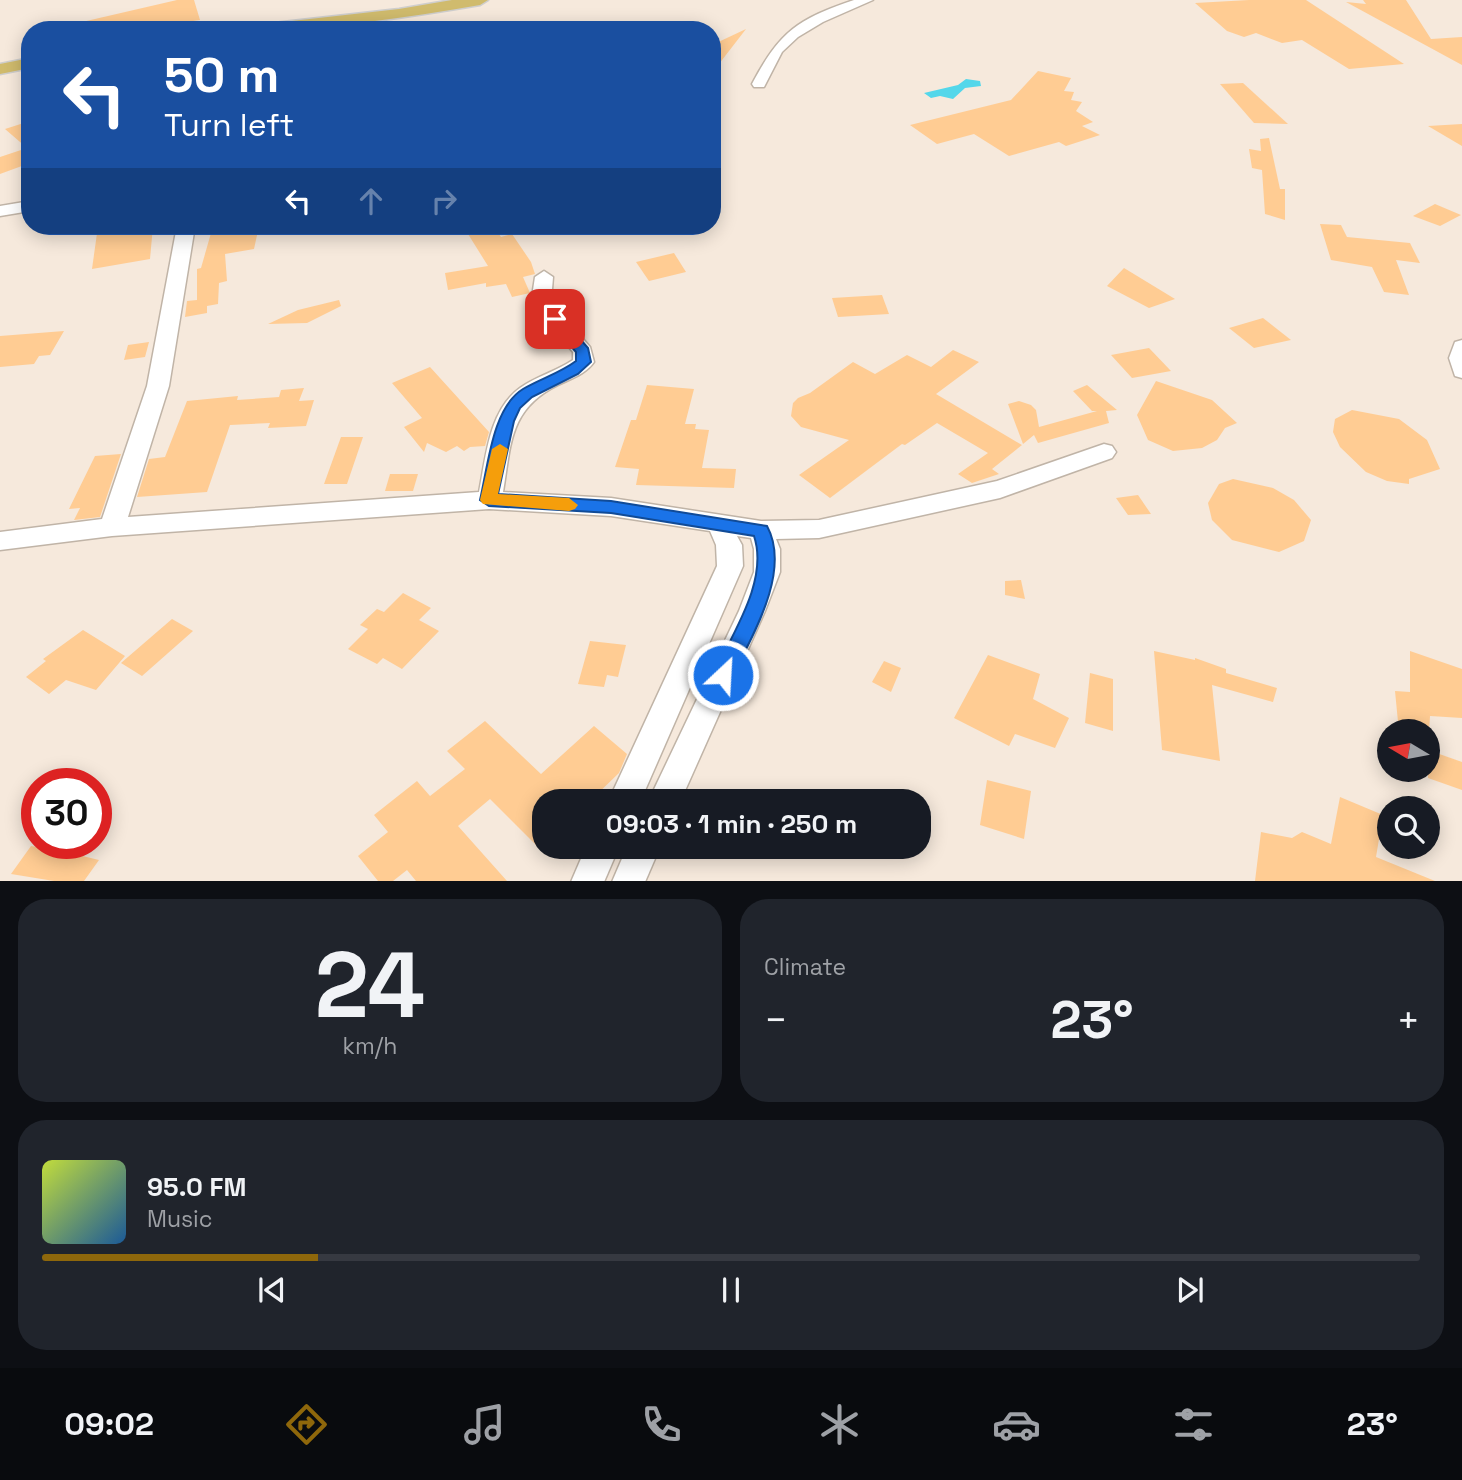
<!DOCTYPE html>
<meta charset="utf-8">
<style>
body{margin:0;font-family:"Space Grotesk",sans-serif;background:#20242c;color:#f1f3f6;height:100vh;display:flex;flex-direction:column;font-size:26px;white-space:nowrap}
*{box-sizing:border-box;margin:0}
p{font-size:23px;color:#9ea1a6}
.icon{flex:none;width:38px;height:38px;fill:none;stroke:currentColor;stroke-width:2;stroke-linecap:round;stroke-linejoin:round}
.map{position:relative;height:881px;overflow:hidden}
.panel{display:flex;flex-direction:column;gap:18px;padding:18px;background:#0d0f14;flex:1}
.panel>*{flex:none}
.top-card{position:absolute;left:21px;top:21px;width:700px;height:214px;border-radius:28px;box-shadow:0 4px 18px #0003;background:#1a4fa0;color:#fff;overflow:hidden}
.needle{width:46px;rotate:280deg}
.fabs{position:absolute;left:1377px;top:719px;display:grid;gap:14px}
.fabs a{display:grid;place-items:center;width:63px;height:63px;border-radius:50%;background:#171b24;box-shadow:0 4px 18px #0003;font-size:35px}
.speed{position:absolute;left:21px;top:768px;display:flex;gap:14px;font-size:35px;font-weight:700;text-align:center}
.speed>*{display:grid;place-content:center;width:91px;height:91px;border-radius:50%;background:#171b24;box-shadow:0 4px 18px #0003;line-height:1}
.speed .limit{border:10px solid #d22;background:#fff;color:#111}
.pin{position:absolute;display:grid;place-items:center;width:60px;height:60px;color:#fff;margin:-30px;border-radius:14px;box-shadow:0 4px 10px #0006}
.me{position:absolute;width:77px;margin:-38px;rotate:25deg;stroke-linejoin:round;filter:drop-shadow(0 0 5px #0008)}
.turn{display:flex;align-items:center;gap:24px;height:147px;padding:0 28px;font-size:32px}
.turn .icon{width:91px;height:91px;stroke-width:2.5}
.turn b{display:block;font-size:49px;line-height:60px}
.lanes{display:flex;align-items:center;height:66px;padding:0 28px;background:#0003;justify-content:center;gap:35px;direction:ltr}
.lanes .off{opacity:.35}
.big{font-size:52px;font-weight:800;line-height:1.1}
.panel .card{flex:1;display:flex;flex-direction:column;justify-content:center;gap:10px;min-width:0;padding:0 24px;border-radius:28px;background:#20242c}
.panel .dial{align-items:center;gap:0}
.dial b{font-size:91px;line-height:1}
.song{display:flex;align-items:center;gap:21px}
.cover{width:84px;height:84px;border-radius:10px;background:linear-gradient(135deg,hsl(70 70% 55%),hsl(210 70% 35%))}
.played{height:7px;border-radius:4px;background:linear-gradient(90deg,#8e670b 20%,#363941 20%)}
.keys{display:flex;justify-content:space-around;direction:ltr}
.heat{display:flex;justify-content:space-between;align-items:center;font-size:38px;direction:ltr}
.panel .tiles{flex:1;display:grid;gap:18px;grid-template-columns:1fr 1fr}
.card:last-child{grid-column:span 2}
.trip{position:absolute;left:532px;top:789px;width:399px;height:70px;border-radius:28px;background:#171b24;box-shadow:0 4px 18px #0003;font-weight:800;line-height:70px;text-align:center}
.tab-bar{display:flex;height:112px;justify-content:space-around;align-items:center;background:#090b0e;color:#9ea1a6}
.tab-bar .icon{width:49px;height:49px}
.tab-bar .current{color:#8e670b}
.tab-bar b{font-size:32px;color:#f1f3f6}
.map>svg:first-child{display:block}
.water{fill:#54d7ea}
.building{fill:#ffcc93}
.lines{fill:none;stroke-linecap:round;stroke-linejoin:round}
.minor-casing{stroke:#c0b4a7;stroke-width:3}
.major-casing{stroke:#cfcecd;stroke-width:3}
.minor{fill:#fff;fill-rule:evenodd}
.major{fill:#d0bb6d;fill-rule:evenodd}
.route{fill:#1a73e8;stroke:#114b97;stroke-width:2}
.slow{fill:#f59e0b}
</style>
<div class="map">
<svg width="1462" height="882" viewBox="0 0 1462 882">
<rect width="100%" height="100%" fill="#f6e9dc"/>
<polygon class="water" points="966,79 980,81 981,86 965,88 953,99 940,96 931,98 924,93 958,85"/>
<g class="building">
<polygon points="177,0 194,0 200,20 131,30 83,30 82,22"/>
<polygon points="1249,0 1306,0 1404,64 1349,69 1302,40 1282,43 1256,33 1244,37 1227,31 1195,3"/>
<polygon points="1363,0 1406,0 1431,39 1462,37 1462,65 1346,2 1366,4"/>
<polygon points="746,29 712,73 712,45"/>
<polygon points="1038,71 1071,78 1064,91 1074,92 1071,100 1082,102 1076,111 1093,122 1082,126 1100,135 1066,146 1059,142 1009,156 974,134 937,144 910,125 1011,100"/>
<polygon points="1243,83 1288,124 1254,123 1220,84"/>
<polygon points="30,121 30,163 0,174 0,157 27,148 5,129"/>
<polygon points="1462,124 1462,146 1428,126"/>
<polygon points="1269,138 1280,189 1285,189 1285,220 1265,214 1262,170 1252,168 1249,149 1261,151 1260,139"/>
<polygon points="1435,204 1461,215 1440,226 1413,216"/>
<polygon points="1320,224 1341,225 1347,237 1410,243 1420,263 1396,260 1409,295 1384,292 1372,267 1331,260"/>
<polygon points="98,226 153,226 150,259 92,269"/>
<polygon points="213,226 259,226 254,249 225,254 227,281 219,283 218,304 207,306 207,313 185,317 187,301 197,300 197,269 201,268"/>
<polygon points="463,226 483,226 486,231 495,228 501,237 512,234 531,262 535,274 523,277 530,293 512,297 506,284 486,287 486,283 448,290 445,273 488,266"/>
<polygon points="674,253 686,272 649,281 636,262"/>
<polygon points="1124,268 1175,299 1149,308 1107,286"/>
<polygon points="882,295 889,314 838,317 832,298"/>
<polygon points="339,300 341,306 307,323 268,324 298,310"/>
<polygon points="1263,318 1291,340 1254,348 1229,328"/>
<polygon points="64,331 50,355 39,356 34,364 0,367 0,336"/>
<polygon points="149,342 145,357 124,360 128,345"/>
<polygon points="1149,348 1171,371 1132,378 1111,355"/>
<polygon points="953,350 979,362 936,394 1022,445 992,469 999,474 972,483 958,474 988,453 937,423 905,445 902,444 830,498 799,475 849,440 801,427 791,416 793,403 798,398 810,393 853,362 875,374 907,355 931,367"/>
<polygon points="430,367 489,432 485,446 470,447 464,451 457,446 446,452 427,443 424,452 404,427 422,418 392,383"/>
<polygon points="1156,381 1212,400 1237,423 1225,428 1217,440 1202,448 1173,451 1148,440 1137,415"/>
<polygon points="647,385 694,389 685,424 696,424 695,429 709,430 702,468 736,469 734,488 636,485 639,469 615,467 631,420 636,420"/>
<polygon points="1087,385 1117,410 1106,411 1109,423 1038,443 1034,435 1023,444 1008,404 1019,401 1031,405 1036,410 1039,427 1097,411 1092,411 1073,391"/>
<polygon points="304,388 299,401 314,400 306,426 268,428 270,423 230,425 207,492 137,497 149,459 165,457 187,401 238,396 237,400 279,397 281,390"/>
<polygon points="1352,410 1399,419 1427,440 1440,469 1409,479 1409,484 1387,481 1366,472 1340,447 1333,432 1335,419"/>
<polygon points="341,437 363,437 347,484 324,484"/>
<polygon points="121,454 100,517 74,520 80,508 69,509 95,456"/>
<polygon points="390,474 418,474 413,491 385,491"/>
<polygon points="1233,479 1273,488 1294,500 1311,520 1304,541 1279,552 1232,540 1212,520 1208,503 1219,484"/>
<polygon points="1138,495 1151,514 1128,515 1116,498"/>
<polygon points="1021,580 1025,599 1005,595 1005,581"/>
<polygon points="403,593 431,608 419,620 439,631 402,669 383,658 377,664 348,649 368,629 360,625 377,609 384,612"/>
<polygon points="172,619 193,631 142,676 121,663"/>
<polygon points="83,630 125,656 96,690 66,680 49,694 26,677 46,661 43,659"/>
<polygon points="590,641 626,645 618,677 607,675 604,687 578,684"/>
<polygon points="1154,651 1195,660 1195,658 1226,669 1226,673 1277,688 1273,702 1212,685 1220,761 1162,750"/>
<polygon points="1410,651 1462,669 1462,718 1430,716 1429,732 1399,732 1395,691 1410,692"/>
<polygon points="988,655 1040,674 1033,699 1069,718 1055,748 1015,734 1009,746 954,718"/>
<polygon points="884,661 901,668 891,692 872,682"/>
<polygon points="1090,673 1113,679 1113,731 1085,723"/>
<polygon points="485,721 541,774 594,726 627,754 619,773 589,802 544,802 544,853 490,799 458,826 507,881 416,881 407,870 393,881 378,881 358,856 388,832 374,815 417,781 430,796 465,769 447,751"/>
<polygon points="1428,750 1462,762 1462,790 1428,778"/>
<polygon points="987,780 1031,791 1024,839 980,825"/>
<polygon points="1340,797 1383,815 1376,857 1435,881 1255,881 1261,832 1292,838 1302,832 1331,844"/>
<polygon points="31,846 66,852 99,860 84,881 54,881 11,874"/>
</g>
<g class="lines">
<defs>
<g id="minor">
<path d="M854,0H873L823,22L798,37L782,52L764,87H754L752,84C780,31 798,19 854,0Z"/>
<polygon points="30,201 30,211 0,216 0,206"/>
<path d="M177,226H195L169,386L128,517L479,492C486,457 489,410 520,388C537,376 557,371 573,360V352L531,303L535,277L544,271L553,277L551,302L590,347L594,362C586,374 570,379 558,385C509,409 511,444 503,492L611,498L761,521L819,520L997,481L1104,444L1112,446L1116,452L1112,458L1000,498L819,538L776,539L780,549V572L765,611L680,802H648L739,611L754,572V549L751,538L737,536L742,545L743,566L640,802H608L717,566L716,545L710,531L611,516L489,509L112,536L0,550V532L102,519L147,386Z"/>
<polygon points="1462,340 1462,378 1455,376 1449,358 1455,342"/>
<polygon points="586,847 619,847 604,882 571,882"/>
<polygon points="627,847 660,847 645,882 612,882"/>
</g>
<g id="major">
<path d="M452,0H488L480,5C403,18 326,30 248,30L256,25L399,9Z"/>
<polygon points="30,58 30,68 0,74 0,64"/>
</g>
</defs>
<use href="#minor" class="minor-casing"/>
<use href="#major" class="major-casing"/>
<use href="#minor" class="minor"/>
<use href="#major" class="major"/>
</g>
<path class="route" d="M555,315L560,316L588,348L591,362L578,374L532,397L520,408L514,421L498,494L611,501L767,526C792,572 751,638 730,681L723,683L716,681L713,675C732,634 769,581 754,536L611,513L489,506L480,500C488,467 492,408 523,389C540,379 560,373 576,361V352L548,319Z"/>
<polygon class="slow" points="500,444 508,449 498,494 569,498 578,505 575,509 569,511 483,504 480,500 492,449"/>
</svg>
<div class="fabs">
<a><svg class="needle" viewBox="-14 -14 28 28"><path d="M0-13l5 13h-10z" fill="#e53935"/><path d="M0 13l5-13h-10z" fill="#9ea1a6"/></svg></a>
<a><svg class="icon" aria-label="search" viewBox="0 0 24 24"><circle cx="10" cy="10" r="6"/><path d="M15 15l6 6"/></svg></a>
</div>
<div class="speed"><div class="limit">30</div></div>
<div class="pin" style="left:555px;top:319px;background:#d93025"><svg class="icon" aria-label="arrive" viewBox="0 0 24 24"><path d="M6 21V4h12l-3 4 3 4H6"/></svg></div>
<svg class="me" style="left:723px;top:675px" viewBox="-20 -20 40 40"><circle r="17" fill="#1a73e8" stroke="#fff" stroke-width="3"/><path d="M0-11L8 9 0 5-8 9z" fill="#fff"/></svg>
<div class="trip">09:03 · 1 min · 250 m</div>
<div class="top-card">
<div class="turn"><svg class="icon" aria-label="left" viewBox="0 0 24 24"><path d="M17 20v-9H6M10 6l-5 5 5 5"/></svg><div><b>50 m</b>Turn left</div></div>
<div class="lanes"><svg class="icon" aria-label="left" viewBox="0 0 24 24"><path d="M17 20v-9H6M10 6l-5 5 5 5"/></svg><svg class="icon off" aria-label="ahead" viewBox="0 0 24 24"><path d="M12 20V5M6 11l6-6 6 6"/></svg><svg class="icon off" aria-label="right" viewBox="0 0 24 24"><path d="M7 20v-9h11M14 6l5 5-5 5"/></svg></div>
</div>
</div>
<section class="panel">
<div class="tiles">
<div class="card dial"><b>24</b><p>km/h</p></div>
<div class="card"><p>Climate</p>
<div class="heat"><a>−</a><b class="big">23°</b><a>+</a></div>
</div>
<div class="card">
<div class="song"><i class="cover"></i><div><b>95.0 FM</b><p>Music</p></div></div>
<div class="played"></div>
<div class="keys"><svg class="icon" aria-label="previous" viewBox="0 0 24 24"><path d="M18 5L8 12l10 7zM5 5v14"/></svg><svg class="icon" aria-label="pause" viewBox="0 0 24 24"><path d="M8 5v14M16 5v14"/></svg><svg class="icon" aria-label="next" viewBox="0 0 24 24"><path d="M6 5l10 7-10 7zM19 5v14"/></svg></div>
</div>
</div>
</section>
<nav class="tab-bar">
<b>09:02</b>
<svg class="icon current" aria-label="directions" viewBox="0 0 24 24"><path d="M12 3l9 9-9 9-9-9zM9 14v-3h6M13 9l2 2-2 2"/></svg>
<svg class="icon" aria-label="music" viewBox="0 0 24 24"><path d="M9 18V5l10-2v13"/><circle cx="6" cy="18" r="3"/><circle cx="16" cy="16" r="3"/></svg>
<svg class="icon" aria-label="phone" viewBox="0 0 24 24"><path d="M5 4h4l2 5-3 2q2 4 5 5l2-3 5 2v4C11 20 4 13 5 4z"/></svg>
<svg class="icon" aria-label="climate" viewBox="0 0 24 24"><path d="M12 3v18M4 7l16 10M4 17L20 7"/></svg>
<svg class="icon" aria-label="car" viewBox="0 0 24 24"><path d="M5 17H2v-5l4-1 3-4h7l3 4 3 1v5h-3M9 17h6M6 11h13"/><circle cx="7" cy="17" r="2"/><circle cx="17" cy="17" r="2"/></svg>
<svg class="icon" aria-label="filters" viewBox="0 0 24 24"><path d="M4 7h16M4 17h16"/><circle cx="9" cy="7" r="2"/><circle cx="15" cy="17" r="2"/></svg>
<b>23°</b>
</nav>
